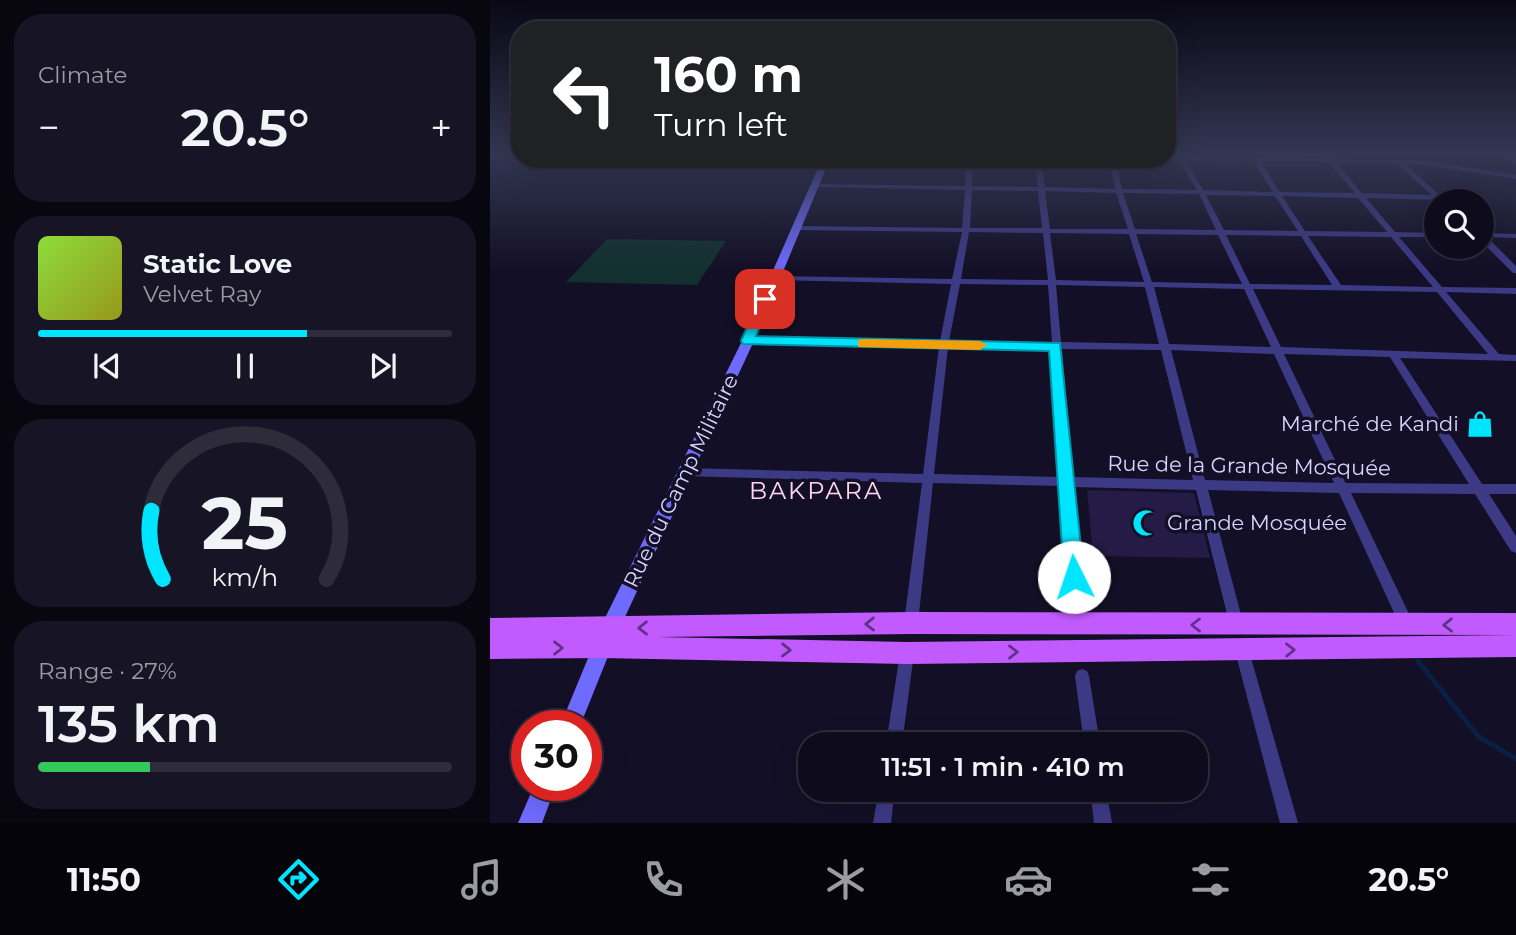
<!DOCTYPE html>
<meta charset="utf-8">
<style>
body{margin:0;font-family:Montserrat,sans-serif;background:#171425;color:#f1f3f6;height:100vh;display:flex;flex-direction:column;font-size:26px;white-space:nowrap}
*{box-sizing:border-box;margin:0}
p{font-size:23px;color:#9b9ba3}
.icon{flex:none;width:38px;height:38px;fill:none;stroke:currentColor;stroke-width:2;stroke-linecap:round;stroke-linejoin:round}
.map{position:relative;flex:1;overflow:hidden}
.panel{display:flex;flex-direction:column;gap:14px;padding:14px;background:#08060f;width:490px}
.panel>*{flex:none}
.guide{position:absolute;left:21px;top:21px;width:665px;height:147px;border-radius:28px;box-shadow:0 7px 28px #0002,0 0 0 2px #2e2b3b;background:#202124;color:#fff;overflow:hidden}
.buttons{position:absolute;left:934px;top:189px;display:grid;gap:14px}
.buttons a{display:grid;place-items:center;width:70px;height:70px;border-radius:50%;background:#0e0b1c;box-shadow:0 7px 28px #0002,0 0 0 2px #2e2b3b;font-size:35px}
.speed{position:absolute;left:21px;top:710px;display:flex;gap:14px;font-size:35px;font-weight:700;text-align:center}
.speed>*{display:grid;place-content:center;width:91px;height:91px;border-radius:50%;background:#0e0b1c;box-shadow:0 7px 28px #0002,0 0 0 2px #2e2b3b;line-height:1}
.speed .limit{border:10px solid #d22;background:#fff;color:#111}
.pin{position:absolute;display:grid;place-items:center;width:60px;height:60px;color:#fff;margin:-30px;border-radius:14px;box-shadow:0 4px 10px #0006}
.me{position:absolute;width:77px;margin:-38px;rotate:356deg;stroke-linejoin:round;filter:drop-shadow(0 0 5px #0008)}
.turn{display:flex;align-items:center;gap:24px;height:147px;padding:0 28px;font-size:32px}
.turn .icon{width:91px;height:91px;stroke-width:2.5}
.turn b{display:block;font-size:49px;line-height:60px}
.big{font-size:52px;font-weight:600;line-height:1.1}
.panel .tile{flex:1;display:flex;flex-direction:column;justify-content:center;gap:10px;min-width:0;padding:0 24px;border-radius:28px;background:#171425}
.panel .dial{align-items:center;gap:0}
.dial svg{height:182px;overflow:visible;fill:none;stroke:#2e2b3b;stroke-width:7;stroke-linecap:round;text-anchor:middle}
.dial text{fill:#f1f3f6;stroke:none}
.song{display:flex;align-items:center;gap:21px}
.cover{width:84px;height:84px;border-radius:10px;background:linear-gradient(135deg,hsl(90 70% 55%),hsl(60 70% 35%))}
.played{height:7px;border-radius:4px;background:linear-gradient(90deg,#00e5ff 65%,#2e2b3b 65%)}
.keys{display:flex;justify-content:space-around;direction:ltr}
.heat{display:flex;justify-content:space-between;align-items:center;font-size:38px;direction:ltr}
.charge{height:10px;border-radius:5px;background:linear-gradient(90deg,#34c759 27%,#2e2b3b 0)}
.trip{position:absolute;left:308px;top:732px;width:410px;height:70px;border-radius:28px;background:#0e0b1c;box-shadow:0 7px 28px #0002,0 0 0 2px #2e2b3b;font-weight:600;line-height:70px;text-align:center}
.tabs{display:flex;height:112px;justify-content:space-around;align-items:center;background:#06040b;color:#9b9ba3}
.tabs .icon{width:49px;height:49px}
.tabs .on{color:#00e5ff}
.tabs b{font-size:32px;color:#f1f3f6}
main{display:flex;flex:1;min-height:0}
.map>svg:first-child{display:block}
.green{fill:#12302f}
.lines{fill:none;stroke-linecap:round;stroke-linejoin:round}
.stream{stroke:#0a1f44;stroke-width:5}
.building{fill:#241b47}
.street{fill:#3d3a85;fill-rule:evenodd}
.secondary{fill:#6f6bff;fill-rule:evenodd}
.primary{fill:#c25bff;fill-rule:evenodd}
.oneway{stroke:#623188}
.route{fill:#00e5ff;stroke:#0095a6;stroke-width:2}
.slow{fill:#f59e0b}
.labels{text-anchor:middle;stroke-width:7;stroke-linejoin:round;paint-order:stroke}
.poi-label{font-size:21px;fill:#d9d4ff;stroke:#130f26;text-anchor:end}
.street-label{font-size:21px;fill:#d9d4ff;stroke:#130f26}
.quarter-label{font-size:24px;letter-spacing:2px;fill:#ffd6f0;stroke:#130f26}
</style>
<main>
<section class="panel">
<div class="tile"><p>Climate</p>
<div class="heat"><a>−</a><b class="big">20.5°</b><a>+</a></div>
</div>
<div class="tile">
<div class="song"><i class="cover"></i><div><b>Static Love</b><p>Velvet Ray</p></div></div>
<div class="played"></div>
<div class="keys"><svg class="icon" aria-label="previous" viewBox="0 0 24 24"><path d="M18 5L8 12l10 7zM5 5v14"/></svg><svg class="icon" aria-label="pause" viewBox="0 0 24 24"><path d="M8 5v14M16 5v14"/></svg><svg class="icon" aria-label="next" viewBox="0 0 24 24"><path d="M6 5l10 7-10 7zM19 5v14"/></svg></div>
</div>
<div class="tile dial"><svg viewBox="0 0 100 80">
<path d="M14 69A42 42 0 1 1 86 69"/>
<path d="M14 69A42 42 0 0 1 9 39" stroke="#00e5ff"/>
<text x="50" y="56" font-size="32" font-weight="700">25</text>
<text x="50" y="72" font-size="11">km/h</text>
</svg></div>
<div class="tile"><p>Range · 27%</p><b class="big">135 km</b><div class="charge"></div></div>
</section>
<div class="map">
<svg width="1026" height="823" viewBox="0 0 1026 823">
<rect width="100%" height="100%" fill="#130f26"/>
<polygon class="green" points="117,239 236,241 207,285 76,282"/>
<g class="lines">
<polyline class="stream" points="928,661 988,736 1026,759"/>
</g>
<polygon class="building" points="597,490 704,493 720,558 603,556"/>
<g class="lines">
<g class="street">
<path d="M686,155L761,157V155H765L767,158L836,159L839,156L843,159L931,160L1026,175V179L931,164H915L953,198V200L876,198L905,232L947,233V237H909L952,287L1026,288V294L956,292L1009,354L1026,355V361L910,358L992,484H1026V494H999L1026,536V553L1021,551L985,494L861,493L922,620L924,625L922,630L917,632L912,630L849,493L718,490L754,626L752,631L747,633L742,631L740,626L706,490L583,487L595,625L593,630L588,632L583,630L581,625L572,486L443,483L428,623L426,628L421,630L416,628L414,623L432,483L193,476L191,473L193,470L197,468L433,474L449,347L258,344L253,341L258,338L450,341L461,284L284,280L280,278L284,276L462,279L472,232L305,230L301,228L305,226L472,228L475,190L325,187L323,186V184L475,186L477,159H483L482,186L548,187L545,159H551L555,187L625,189L619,159H625L632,189L707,190L689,160L675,159H677V156H687ZM695,160L763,161L783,192L713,190ZM770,161L839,162L865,193L790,192ZM846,163L907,164L942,195L872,193ZM482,190L548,191L552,228H480ZM555,191L626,193L638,229H560ZM633,193L709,194L726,230L645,229ZM716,195L785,196L808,231L734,230ZM792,196L868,198L897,232L815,231ZM479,232L553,233L558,280L471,279ZM560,233L639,234L654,282L566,280ZM646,234L728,235L752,284L662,282ZM736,235L811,236L842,285L760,284ZM818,236L901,237L943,287L851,285ZM470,284L558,285L562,342L459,341ZM566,285L655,287L669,344L571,342ZM664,287L754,289L781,347L679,344ZM763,289L947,292L998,354L791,347ZM458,347L562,348L571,477L444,474ZM572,349L671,350L703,480L583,477ZM681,350L784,354L844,483L715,480ZM794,354L900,357L979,484L856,483Z"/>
<polygon points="1014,155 1020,155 1026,160 1026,165"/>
<polygon points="992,233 1026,234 1026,238 997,237 1026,266 1026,273 1023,273 992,242"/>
<polygon points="752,644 757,646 759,651 808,823 790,823 745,651 747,646"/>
<polygon points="417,646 422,648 424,653 412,744 396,744 410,653 412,648"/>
<polygon points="592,669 597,671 599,676 610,744 594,744 585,676 587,671"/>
<polygon points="389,789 405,789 401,823 383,823"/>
<polygon points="600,789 616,789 622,823 604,823"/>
</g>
<g class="secondary">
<polygon points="332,159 340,159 264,341 127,634 90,726 70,726 113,622 252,341"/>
<polygon points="44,786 66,786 52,823 28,823"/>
</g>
<polygon class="primary" points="421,612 1026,613 1026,635 421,634 167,637 417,642 1026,635 1026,657 417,664 112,658 0,659 0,618"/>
</g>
<defs><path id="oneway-chevron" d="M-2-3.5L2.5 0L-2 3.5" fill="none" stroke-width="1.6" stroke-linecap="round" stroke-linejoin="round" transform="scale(1.75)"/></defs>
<g class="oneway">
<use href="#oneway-chevron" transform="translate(380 624) rotate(179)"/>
<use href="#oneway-chevron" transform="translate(706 625) rotate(-180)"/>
<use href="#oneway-chevron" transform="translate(958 625) rotate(179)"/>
<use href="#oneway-chevron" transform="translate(153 628) rotate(179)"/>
<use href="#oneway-chevron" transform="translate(68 648)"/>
<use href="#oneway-chevron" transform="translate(296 650) rotate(1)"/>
<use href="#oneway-chevron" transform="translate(800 650) rotate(-1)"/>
<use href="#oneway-chevron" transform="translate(523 652)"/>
</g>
<linearGradient id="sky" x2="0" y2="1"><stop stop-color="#0a0815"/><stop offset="0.57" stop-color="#333752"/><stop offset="1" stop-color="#333752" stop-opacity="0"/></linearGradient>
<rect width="1026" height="270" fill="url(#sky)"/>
<polygon class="route" points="275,295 282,299 266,336 570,343 594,577 591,584 584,587 577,584 574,577 559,351 253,344 251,341 269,299"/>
<polygon class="slow" points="373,339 490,341 497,345 490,350 368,347 368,340"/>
<defs>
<symbol id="shop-bare" viewBox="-9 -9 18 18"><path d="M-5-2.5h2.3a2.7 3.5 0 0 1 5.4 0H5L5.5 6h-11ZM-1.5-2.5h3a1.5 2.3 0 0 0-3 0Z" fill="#00e5ff" stroke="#130f26" stroke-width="2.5" paint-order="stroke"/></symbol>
<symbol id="mosque-bare" viewBox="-9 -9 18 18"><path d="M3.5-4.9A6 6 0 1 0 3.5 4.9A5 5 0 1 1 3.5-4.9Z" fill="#00e5ff" stroke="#130f26" stroke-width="2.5" paint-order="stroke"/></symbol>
</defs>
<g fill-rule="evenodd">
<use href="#shop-bare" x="971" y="405" width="38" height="38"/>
<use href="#mosque-bare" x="637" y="504" width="38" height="38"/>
</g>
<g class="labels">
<g class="poi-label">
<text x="969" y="431">Marché de Kandi</text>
<text x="677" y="530" text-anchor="start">Grande Mosquée</text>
</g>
<g class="street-label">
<text transform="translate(759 466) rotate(1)" y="7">Rue de la Grande Mosquée</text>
<text transform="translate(191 481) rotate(-64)" y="7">Rue du Camp Militaire</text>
</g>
<g class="quarter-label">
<text x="326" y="499">BAKPARA</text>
</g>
</g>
</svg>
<div class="buttons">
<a><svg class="icon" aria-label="search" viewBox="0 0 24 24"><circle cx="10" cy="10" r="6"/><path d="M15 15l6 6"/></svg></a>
</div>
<div class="speed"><div class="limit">30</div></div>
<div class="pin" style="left:275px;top:299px;background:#d93025"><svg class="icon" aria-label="arrive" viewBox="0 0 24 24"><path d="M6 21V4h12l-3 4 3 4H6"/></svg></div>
<svg class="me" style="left:584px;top:577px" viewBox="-20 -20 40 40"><circle r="19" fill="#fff"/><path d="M0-13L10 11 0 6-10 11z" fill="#00e5ff"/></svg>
<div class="trip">11:51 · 1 min · 410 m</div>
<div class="guide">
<div class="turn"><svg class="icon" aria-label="left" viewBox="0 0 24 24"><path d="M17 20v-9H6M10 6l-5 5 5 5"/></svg><div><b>160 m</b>Turn left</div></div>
</div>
</div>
</main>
<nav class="tabs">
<b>11:50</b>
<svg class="icon on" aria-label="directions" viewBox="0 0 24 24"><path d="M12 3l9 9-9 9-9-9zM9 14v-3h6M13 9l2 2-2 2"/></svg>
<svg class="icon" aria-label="music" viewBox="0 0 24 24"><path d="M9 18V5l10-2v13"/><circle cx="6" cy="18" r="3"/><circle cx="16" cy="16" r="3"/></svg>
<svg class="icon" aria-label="phone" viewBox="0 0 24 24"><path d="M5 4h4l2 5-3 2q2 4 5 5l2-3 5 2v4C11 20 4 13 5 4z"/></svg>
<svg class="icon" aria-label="climate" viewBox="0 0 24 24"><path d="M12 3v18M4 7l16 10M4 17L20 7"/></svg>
<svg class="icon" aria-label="car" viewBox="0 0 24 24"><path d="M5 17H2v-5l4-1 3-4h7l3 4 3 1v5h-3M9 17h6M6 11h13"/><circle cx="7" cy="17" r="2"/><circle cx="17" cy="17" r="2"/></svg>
<svg class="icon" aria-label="filters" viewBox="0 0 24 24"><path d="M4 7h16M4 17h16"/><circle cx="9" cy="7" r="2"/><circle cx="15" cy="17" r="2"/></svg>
<b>20.5°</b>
</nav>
